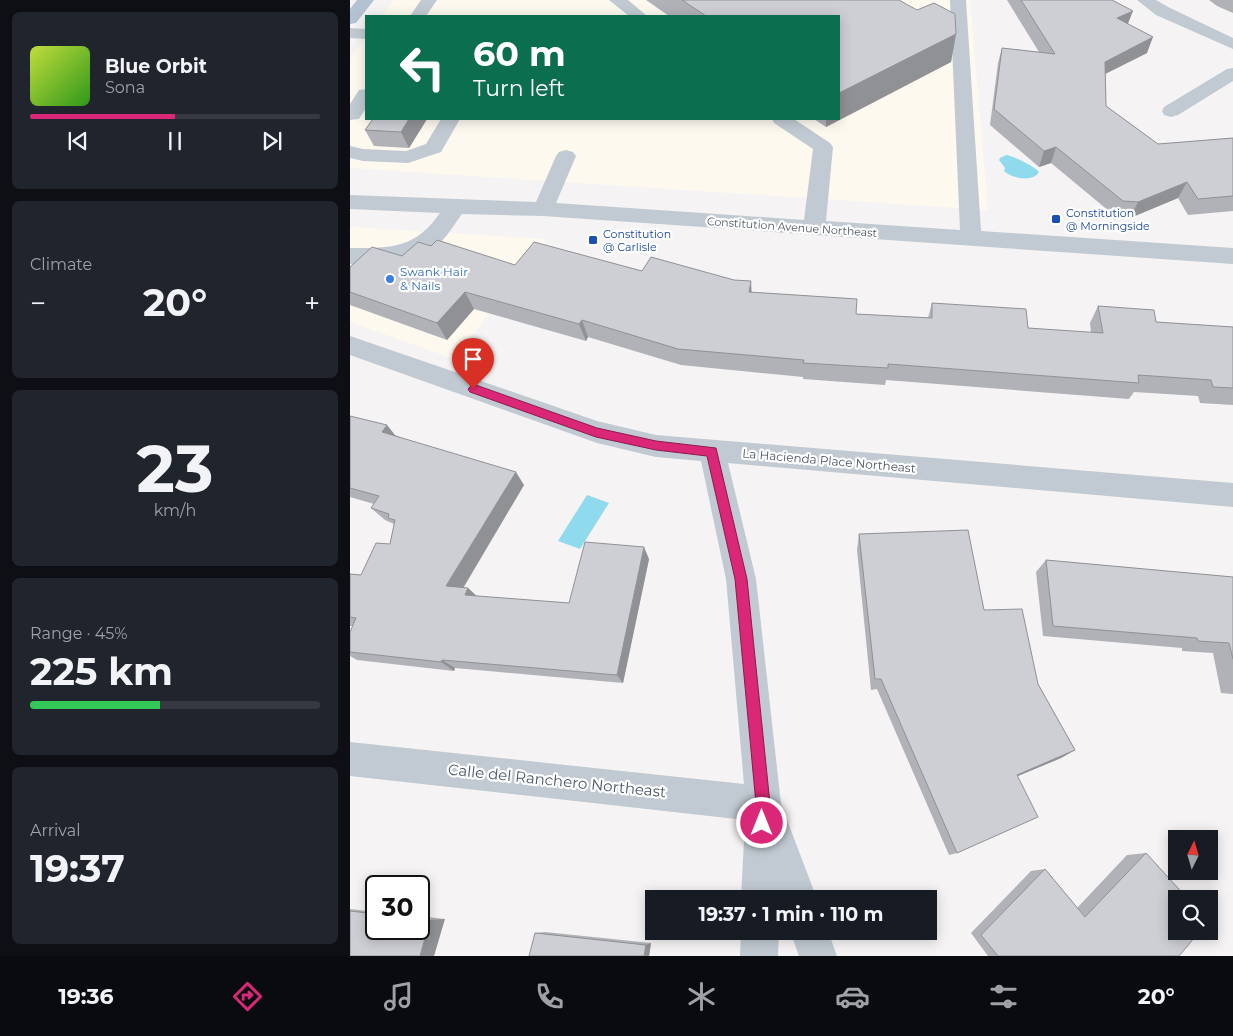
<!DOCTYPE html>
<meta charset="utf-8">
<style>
body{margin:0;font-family:Montserrat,sans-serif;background:#20242c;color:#f1f3f6;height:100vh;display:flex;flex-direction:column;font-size:19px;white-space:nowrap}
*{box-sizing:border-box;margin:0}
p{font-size:16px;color:#9ea1a6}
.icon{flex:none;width:28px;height:28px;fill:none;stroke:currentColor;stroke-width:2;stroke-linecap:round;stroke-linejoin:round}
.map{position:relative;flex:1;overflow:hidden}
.side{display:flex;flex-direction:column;gap:12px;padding:12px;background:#0d0f14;width:350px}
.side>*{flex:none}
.hud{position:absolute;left:15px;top:15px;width:475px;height:105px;border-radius:0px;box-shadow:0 2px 12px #0003;background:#0b6e4f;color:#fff;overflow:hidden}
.needle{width:32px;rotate:5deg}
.tools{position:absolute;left:818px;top:830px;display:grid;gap:10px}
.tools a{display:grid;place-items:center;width:50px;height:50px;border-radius:0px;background:#171b24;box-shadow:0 2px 12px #0003;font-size:25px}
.speed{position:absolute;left:15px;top:875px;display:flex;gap:10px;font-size:25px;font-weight:700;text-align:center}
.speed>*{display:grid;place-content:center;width:65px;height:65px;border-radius:50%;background:#171b24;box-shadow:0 2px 12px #0003;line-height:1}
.speed .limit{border:2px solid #111;border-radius:8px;background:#fff;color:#111}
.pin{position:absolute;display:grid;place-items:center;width:42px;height:42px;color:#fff;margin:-51px -21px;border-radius:50% 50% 50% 0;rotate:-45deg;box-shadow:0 0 5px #0007}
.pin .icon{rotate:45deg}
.me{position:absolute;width:55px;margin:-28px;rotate:0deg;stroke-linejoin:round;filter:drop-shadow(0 0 4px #0008)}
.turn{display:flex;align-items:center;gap:18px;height:105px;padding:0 25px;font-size:22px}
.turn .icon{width:65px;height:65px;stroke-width:2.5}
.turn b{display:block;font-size:35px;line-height:42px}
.big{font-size:38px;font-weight:700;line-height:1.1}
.side .tile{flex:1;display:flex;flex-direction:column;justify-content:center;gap:8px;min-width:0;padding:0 18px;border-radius:8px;background:#20242c}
.side .dial{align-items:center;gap:0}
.dial b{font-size:65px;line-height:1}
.song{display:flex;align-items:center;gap:15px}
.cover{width:60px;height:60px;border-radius:8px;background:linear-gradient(135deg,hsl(70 70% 55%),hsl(110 70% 35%))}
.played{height:5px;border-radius:2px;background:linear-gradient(90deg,#db2777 50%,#363941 50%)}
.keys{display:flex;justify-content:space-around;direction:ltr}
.heat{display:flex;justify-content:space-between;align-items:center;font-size:28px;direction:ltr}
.charge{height:8px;border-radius:4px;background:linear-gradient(90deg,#34c759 45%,#363941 0)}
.trip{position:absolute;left:295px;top:890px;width:292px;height:50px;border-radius:0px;background:#171b24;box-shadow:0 2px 12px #0003;font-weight:700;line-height:50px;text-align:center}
.dock{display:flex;height:80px;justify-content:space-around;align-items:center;background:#090b0e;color:#9ea1a6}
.dock .icon{width:35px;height:35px}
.dock .on{color:#db2777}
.dock b{font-size:22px;color:#f1f3f6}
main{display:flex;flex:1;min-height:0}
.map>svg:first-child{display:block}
.commercial{fill:#fdf9ef}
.water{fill:#90daee}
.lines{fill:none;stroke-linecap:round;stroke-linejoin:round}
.minor{fill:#c1cad2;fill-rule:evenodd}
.major{fill:#b3c2d1;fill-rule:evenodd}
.wall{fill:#b0b2b7}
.shaded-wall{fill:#909195}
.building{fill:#cdcfd5;stroke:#909195}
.route{fill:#db2777;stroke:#8e194d}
.transit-dot{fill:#1a4fb4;stroke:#fff;stroke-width:2}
.shop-dot{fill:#3f7fe0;stroke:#fff;stroke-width:2}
.labels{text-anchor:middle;stroke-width:4.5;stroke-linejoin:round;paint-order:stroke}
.far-transit-label{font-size:11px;fill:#164399;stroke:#fff;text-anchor:start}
.far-street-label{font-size:11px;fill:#4a5661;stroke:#fff}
.shop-label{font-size:12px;fill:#366cbe;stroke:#fff;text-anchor:start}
.street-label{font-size:12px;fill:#4a5661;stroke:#fff}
.near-street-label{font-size:15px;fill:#4a5661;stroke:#fff}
</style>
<main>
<section class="side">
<div class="tile">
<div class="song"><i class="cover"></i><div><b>Blue Orbit</b><p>Sona</p></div></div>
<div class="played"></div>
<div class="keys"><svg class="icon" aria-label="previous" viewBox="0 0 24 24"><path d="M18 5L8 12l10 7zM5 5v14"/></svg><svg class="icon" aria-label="pause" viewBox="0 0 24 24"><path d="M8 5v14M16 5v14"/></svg><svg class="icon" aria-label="next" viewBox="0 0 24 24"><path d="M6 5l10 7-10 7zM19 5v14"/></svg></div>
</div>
<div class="tile"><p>Climate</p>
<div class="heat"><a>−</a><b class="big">20°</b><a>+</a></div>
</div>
<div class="tile dial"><b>23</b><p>km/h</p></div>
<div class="tile"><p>Range · 45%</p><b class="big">225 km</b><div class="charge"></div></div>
<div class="tile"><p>Arrival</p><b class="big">19:37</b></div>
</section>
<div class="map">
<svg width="883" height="956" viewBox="0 0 883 956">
<rect width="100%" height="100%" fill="#f5f3f3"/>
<g class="commercial">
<polygon points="44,0 620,0 638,210 0,168 0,58 16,37 16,119 489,119 489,16 31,16"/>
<polygon points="0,227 197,239 104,359 0,322"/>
</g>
<g class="water">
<path d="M656,155C661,155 686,167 689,172C683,183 661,178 654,171L655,168L649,160L650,158Z"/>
<polygon points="237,495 259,503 230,549 208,541"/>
</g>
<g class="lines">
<g class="minor">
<polygon points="71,0 87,0 76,16 60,16"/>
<polygon points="259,0 278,0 297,16 279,16"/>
<path d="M600,0H616L631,231L883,248V264L193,216L112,214C105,223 99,234 91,242C67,264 30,264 0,264V248C41,248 65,249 90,213L0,209V195L186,202L206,156L209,152L216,150L223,152L226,156L206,203L454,220L463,149L424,123L422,119H444L480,143L483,147L476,221L610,230Z"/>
<polygon points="787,0 806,0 818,7 883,38 883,49 806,15"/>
<polygon points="0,28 16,29 16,39 0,38"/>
<polygon points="883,68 883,81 828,115 821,117 814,115 812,111 814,107 877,69"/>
<polygon points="16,89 16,108 9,119 0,120 0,104 9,90"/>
<polygon points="91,119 110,119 91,152 58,163 13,161 0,158 0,146 13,149 56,151 76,144"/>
<polygon points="0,336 247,421 306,435 883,483 883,507 378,463 406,579 431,804 467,899 391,899 395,820 0,776 0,742 394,784 376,579 351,461 306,457 247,443 0,355"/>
<polygon points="391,931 429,931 428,956 390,956"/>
<polygon points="440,931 478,931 487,956 449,956"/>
</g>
<polygon class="major" points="7,0 24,0 6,23 0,24 0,9"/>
</g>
<g class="wall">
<polygon points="296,0 549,0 606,34 601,62 476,127 464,119 489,119 489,16 319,16"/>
<polygon points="657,0 762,0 797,53 755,74 756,106 808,144 883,138 883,211 838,215 828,198 780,218 765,216 701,163 689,167 640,125 648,63 652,48 689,52"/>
<polygon points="859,0 883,0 883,13 867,6"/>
<polygon points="23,119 77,119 59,148 24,146 15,130"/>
<polygon points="81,246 165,265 292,271 401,292 506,314 578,318 582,303 678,328 741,333 740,323 748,306 806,322 883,327 883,405 850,403 848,396 784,392 779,399 536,380 535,385 453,379 453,377 331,365 238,337 236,341 124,309 97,340 0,305 0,267 52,256"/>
<polygon points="0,416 47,436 174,485 114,587 126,596 219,603 299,559 273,683 105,668 104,671 7,660 0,656 0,632 3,626 0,626 0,574 11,575 40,544 44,524 35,520 21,508 24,504 0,497"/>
<polygon points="509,534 634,610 688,684 725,750 711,758 668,776 607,853 599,855 527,689 521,690 507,550"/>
<polygon points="696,560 883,577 883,694 871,693 863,653 832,651 832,648 693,636 686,572"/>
<polygon points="796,853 829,956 638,956 621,933 681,871 695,869 727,908 777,855"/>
<polygon points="0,909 26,912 26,929 69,929 69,916 95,919 0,956"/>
<polygon points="195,932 301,943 299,956 185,933"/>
</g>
<g class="shaded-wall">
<polygon points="783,11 777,26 767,18"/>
<polygon points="606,34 601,62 476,127 476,119 489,119 489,93"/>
<polygon points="803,37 797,53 749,77 755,62"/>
<polygon points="59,119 77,119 59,148 51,132"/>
<polygon points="706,147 701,163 689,167 694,151"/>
<polygon points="837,182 828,198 780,218 788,202"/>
<polygon points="401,281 402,299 399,292"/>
<polygon points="115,292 124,309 97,340 87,323"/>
<polygon points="232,320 238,337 236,341 229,324"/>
<polygon points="37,425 49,440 32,432"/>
<polygon points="166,472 174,485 108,596 96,586"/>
<polygon points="294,547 299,559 273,683 267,675"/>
<polygon points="118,588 129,598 115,595"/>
<polygon points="92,660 105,668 104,671 91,662"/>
<polygon points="725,750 711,758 656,781 667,775"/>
<polygon points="95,919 84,956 70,956 80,920"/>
<polygon points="301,943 299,956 294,956 296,945"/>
</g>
<g class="building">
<polygon points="332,0 549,0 567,10 584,3 605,14 606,34 489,93 489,16 356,16"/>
<polygon points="671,0 762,0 783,11 767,18 803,37 755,62 756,106 808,144 883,138 883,196 848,199 837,182 788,202 773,201 706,147 694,151 644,109 652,48 705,54"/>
<polygon points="23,119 59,119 51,132 15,130"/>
<polygon points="87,240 165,265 184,242 292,271 301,257 384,280 401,281 399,292 507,299 506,314 582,318 582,303 676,309 678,328 753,333 748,306 804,310 806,322 883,327 883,388 863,387 861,380 788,375 789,383 538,364 538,368 453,363 454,360 328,349 232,320 229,324 115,292 87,323 0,292 0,267 22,247 52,256 68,242 81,246"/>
<polygon points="0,416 37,425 32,432 166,472 96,586 118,588 115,595 219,603 235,542 294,547 267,675 92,660 91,662 0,652 0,632 6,618 0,617 0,574 11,575 26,543 40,544 45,520 38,518 39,514 21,508 29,496 0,488"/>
<polygon points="618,530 634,610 672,609 688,684 725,750 667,775 688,817 607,853 531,679 525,679 509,534"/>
<polygon points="696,560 883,577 883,659 879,643 848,641 847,638 703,626"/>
<polygon points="796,853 838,899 826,899 826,931 850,931 829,956 648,956 631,935 695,869 735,917"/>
<polygon points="0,911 26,914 26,929 69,929 69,919 80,920 70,956 0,956"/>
<polygon points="185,933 296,945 294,956 179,956"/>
</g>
<polygon class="route" points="123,384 247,428 306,441 366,448 397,579 420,804 420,823 418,828 412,830 407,828 405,823 406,804 385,579 357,456 306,450 246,437 120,392 118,389"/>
<g class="transit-dot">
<rect x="701" y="214" width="10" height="10" rx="2.5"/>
<rect x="238" y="235" width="10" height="10" rx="2.5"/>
</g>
<circle class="shop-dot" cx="40" cy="279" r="5"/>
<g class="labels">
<g class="far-transit-label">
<text x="716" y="217">Constitution<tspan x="716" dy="13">@ Morningside</tspan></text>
<text x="253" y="238">Constitution<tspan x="253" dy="13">@ Carlisle</tspan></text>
</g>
<g class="far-street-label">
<text transform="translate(442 227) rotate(4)" y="4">Constitution Avenue Northeast</text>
</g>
<g class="shop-label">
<text x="50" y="276">Swank Hair<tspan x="50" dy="14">&amp; Nails</tspan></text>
</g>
<g class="street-label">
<text transform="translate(479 461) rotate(5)" y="4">La Hacienda Place Northeast</text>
</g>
<g class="near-street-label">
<text transform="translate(207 781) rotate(6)" y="5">Calle del Ranchero Northeast</text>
</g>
</g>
</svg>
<div class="tools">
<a><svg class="needle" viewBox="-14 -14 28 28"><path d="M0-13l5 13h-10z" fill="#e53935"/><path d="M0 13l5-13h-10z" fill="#9ea1a6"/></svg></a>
<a><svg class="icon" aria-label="search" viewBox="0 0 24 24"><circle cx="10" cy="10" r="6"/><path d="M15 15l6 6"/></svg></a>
</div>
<div class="speed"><div class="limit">30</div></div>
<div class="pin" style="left:123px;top:389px;background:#d93025"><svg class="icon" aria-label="arrive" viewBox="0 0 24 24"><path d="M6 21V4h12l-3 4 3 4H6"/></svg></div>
<svg class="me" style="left:412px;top:823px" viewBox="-20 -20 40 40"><circle r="17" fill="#db2777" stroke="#fff" stroke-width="3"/><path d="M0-11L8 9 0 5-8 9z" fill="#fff"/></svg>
<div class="trip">19:37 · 1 min · 110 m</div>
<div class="hud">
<div class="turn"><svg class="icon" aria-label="left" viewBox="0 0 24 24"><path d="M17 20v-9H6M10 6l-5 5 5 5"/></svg><div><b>60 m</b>Turn left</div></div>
</div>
</div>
</main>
<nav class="dock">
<b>19:36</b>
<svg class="icon on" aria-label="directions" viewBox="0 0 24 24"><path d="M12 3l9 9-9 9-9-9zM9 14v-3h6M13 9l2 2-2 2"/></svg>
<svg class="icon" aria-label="music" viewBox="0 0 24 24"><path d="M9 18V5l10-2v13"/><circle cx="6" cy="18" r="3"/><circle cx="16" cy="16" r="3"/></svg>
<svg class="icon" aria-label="phone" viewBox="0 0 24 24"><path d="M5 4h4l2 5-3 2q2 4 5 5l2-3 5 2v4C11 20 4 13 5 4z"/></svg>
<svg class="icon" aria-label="climate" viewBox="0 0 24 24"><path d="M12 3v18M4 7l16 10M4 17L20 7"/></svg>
<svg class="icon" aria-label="car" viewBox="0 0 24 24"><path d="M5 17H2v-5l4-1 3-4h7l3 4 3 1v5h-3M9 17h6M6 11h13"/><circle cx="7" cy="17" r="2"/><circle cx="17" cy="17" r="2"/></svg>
<svg class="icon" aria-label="filters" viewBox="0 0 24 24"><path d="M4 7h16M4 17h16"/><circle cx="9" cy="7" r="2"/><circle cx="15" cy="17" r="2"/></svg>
<b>20°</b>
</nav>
